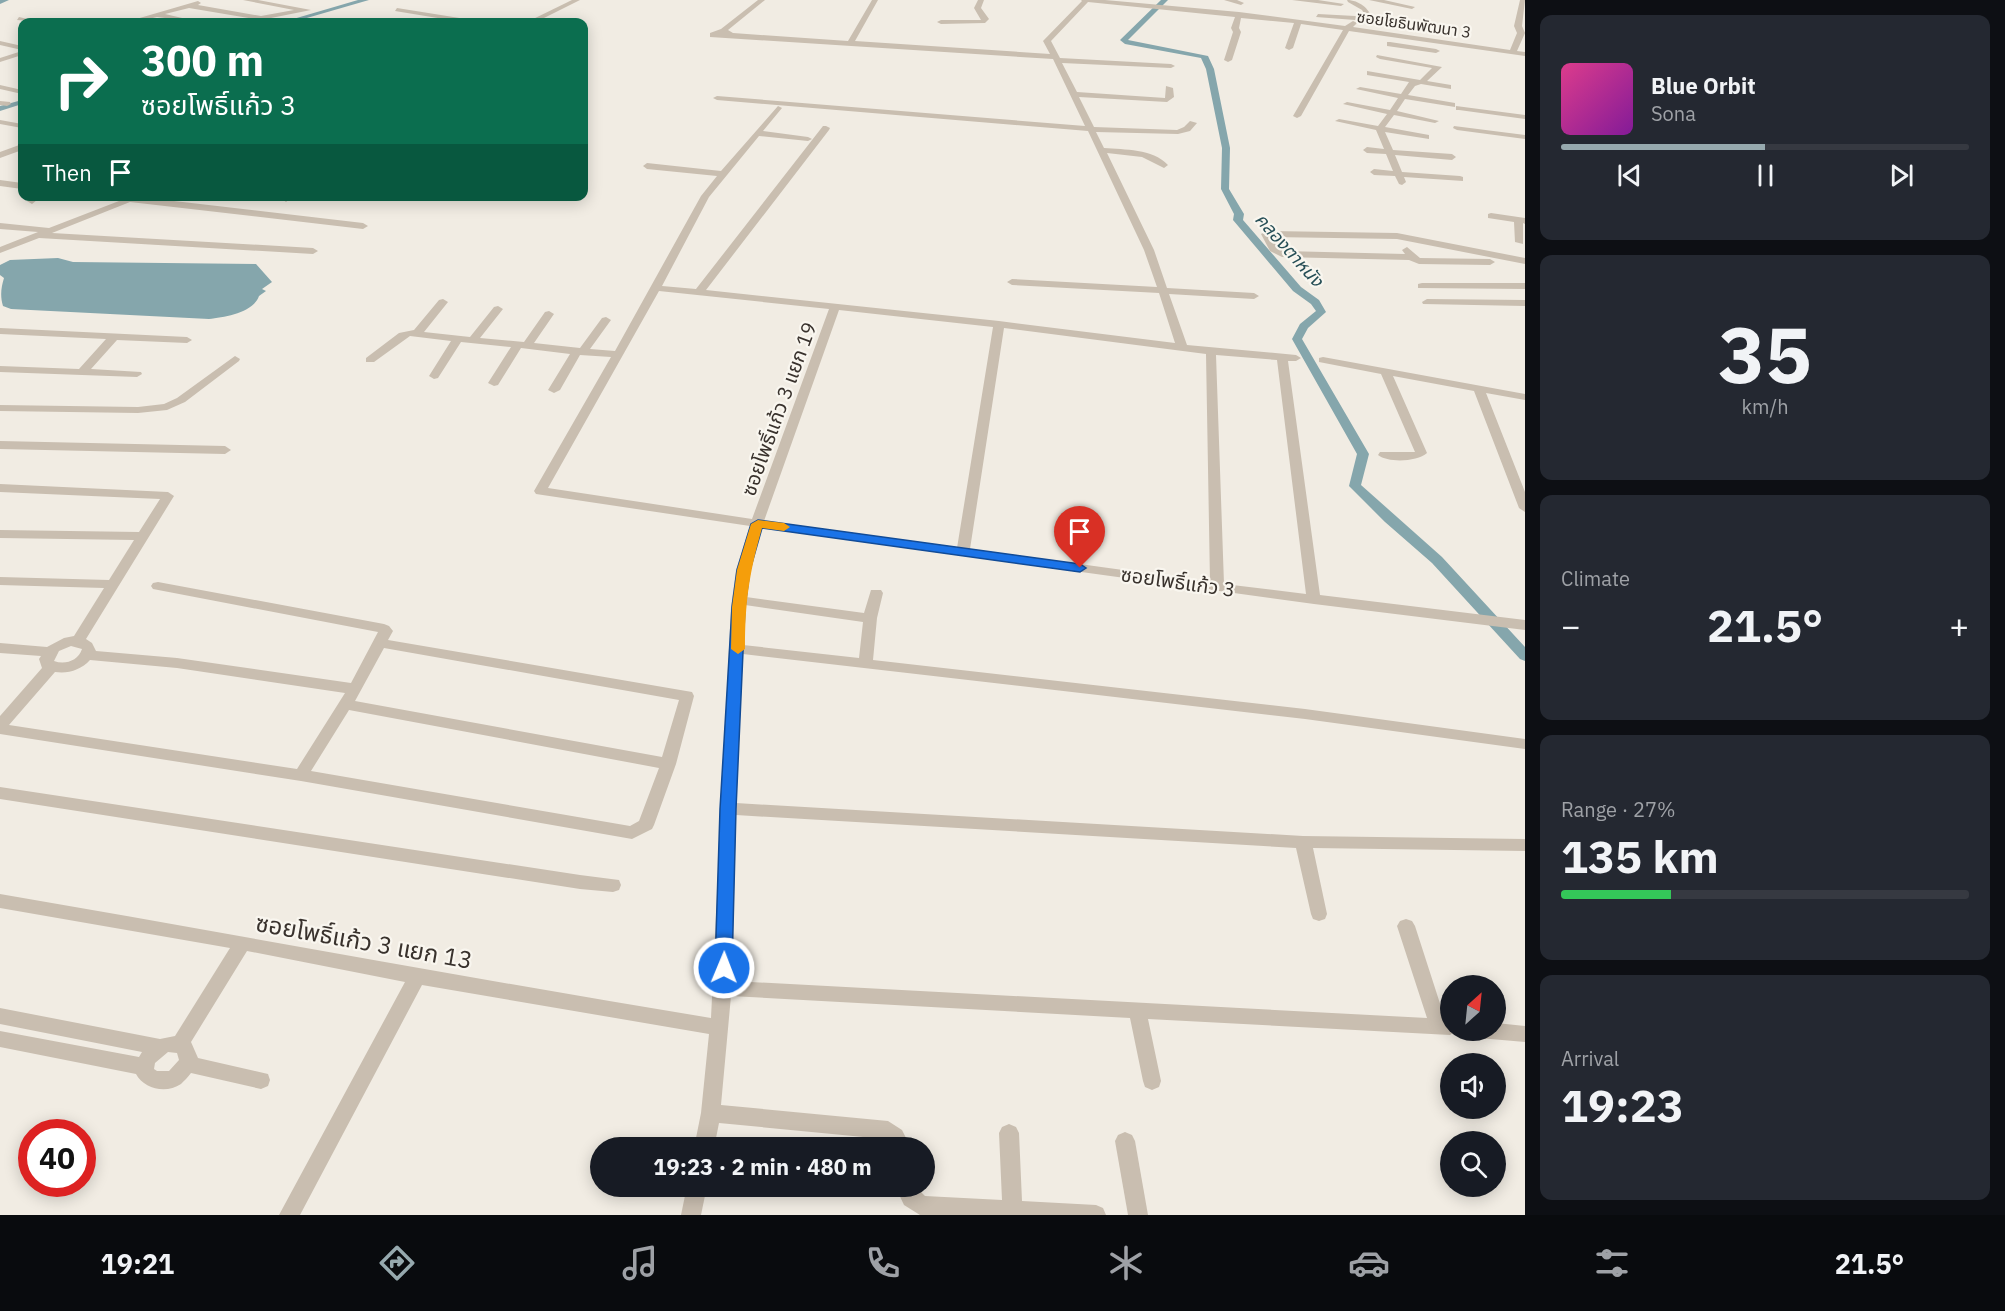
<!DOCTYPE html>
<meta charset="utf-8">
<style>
body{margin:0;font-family:"IBM Plex Sans","Noto Sans Thai",sans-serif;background:#242831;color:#f1f3f6;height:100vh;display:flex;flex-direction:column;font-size:22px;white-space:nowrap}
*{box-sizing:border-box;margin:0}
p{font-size:20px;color:#9ea1a6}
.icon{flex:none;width:33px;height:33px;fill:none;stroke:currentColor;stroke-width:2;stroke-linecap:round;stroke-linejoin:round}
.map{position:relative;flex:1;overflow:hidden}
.panel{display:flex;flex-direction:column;gap:15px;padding:15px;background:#0d0f14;width:480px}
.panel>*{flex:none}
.hud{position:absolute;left:18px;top:18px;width:570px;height:183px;border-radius:12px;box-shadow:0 3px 15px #0003;background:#0b6e4f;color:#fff;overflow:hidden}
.needle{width:39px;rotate:27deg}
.controls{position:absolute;left:1440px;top:975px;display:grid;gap:12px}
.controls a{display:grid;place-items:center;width:66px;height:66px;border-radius:50%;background:#171b24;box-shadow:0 3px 15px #0003;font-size:30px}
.speed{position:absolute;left:18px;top:1119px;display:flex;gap:12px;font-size:30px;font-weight:700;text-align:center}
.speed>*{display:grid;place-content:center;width:78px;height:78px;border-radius:50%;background:#171b24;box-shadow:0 3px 15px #0003;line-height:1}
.speed .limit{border:9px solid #d22;background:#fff;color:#111}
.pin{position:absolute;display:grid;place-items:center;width:51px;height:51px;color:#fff;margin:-62px -26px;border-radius:50% 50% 50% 0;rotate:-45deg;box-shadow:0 0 6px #0007}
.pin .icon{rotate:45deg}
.me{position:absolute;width:66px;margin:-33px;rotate:1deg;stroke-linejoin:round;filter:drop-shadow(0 0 4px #0008)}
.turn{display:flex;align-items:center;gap:21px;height:126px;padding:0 24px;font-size:27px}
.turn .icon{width:78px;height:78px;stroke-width:2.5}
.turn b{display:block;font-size:42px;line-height:51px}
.then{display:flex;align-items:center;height:57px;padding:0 24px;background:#0003;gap:12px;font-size:22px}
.big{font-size:45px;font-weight:700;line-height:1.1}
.panel .widget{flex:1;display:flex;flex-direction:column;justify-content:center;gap:9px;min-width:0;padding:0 21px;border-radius:12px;background:#242831}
.panel .dial{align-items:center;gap:0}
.dial b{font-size:78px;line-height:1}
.song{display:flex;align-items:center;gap:18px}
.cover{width:72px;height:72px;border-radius:9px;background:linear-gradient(135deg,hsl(330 70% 55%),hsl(290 70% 35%))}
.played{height:6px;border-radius:3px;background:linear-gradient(90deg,#96a9ae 50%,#363941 50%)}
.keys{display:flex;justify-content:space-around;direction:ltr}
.heat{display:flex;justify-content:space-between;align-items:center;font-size:33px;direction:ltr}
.charge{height:9px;border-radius:4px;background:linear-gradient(90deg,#34c759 27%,#363941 0)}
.trip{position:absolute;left:590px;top:1137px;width:345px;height:60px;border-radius:30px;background:#171b24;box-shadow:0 3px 15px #0003;font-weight:700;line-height:60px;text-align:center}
.menu{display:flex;height:96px;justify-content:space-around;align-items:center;background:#090b0e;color:#9ea1a6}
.menu .icon{width:42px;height:42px}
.menu .current{color:#96a9ae}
.menu b{font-size:27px;color:#f1f3f6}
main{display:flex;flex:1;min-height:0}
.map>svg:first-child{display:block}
.water{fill:#85a6ac}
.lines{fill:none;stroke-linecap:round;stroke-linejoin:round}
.canal{fill:#85a6ac;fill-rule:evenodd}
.minor{fill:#c9beb0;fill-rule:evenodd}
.route{fill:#1a73e8;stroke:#114b97;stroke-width:1.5}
.slow{fill:#f59e0b}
.labels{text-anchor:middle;stroke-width:4.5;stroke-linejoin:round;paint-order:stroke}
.far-street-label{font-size:16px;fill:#39322d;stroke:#f9f6ef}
.far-water-label{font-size:18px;font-style:italic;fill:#264e56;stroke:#f9f6ef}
.street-label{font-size:20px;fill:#39322d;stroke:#f9f6ef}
.near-street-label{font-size:24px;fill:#39322d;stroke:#f9f6ef}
</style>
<main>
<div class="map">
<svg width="1525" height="1215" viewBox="0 0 1525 1215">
<rect width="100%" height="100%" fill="#f1ece3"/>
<path class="water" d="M58,258L73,262L256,264L272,282L262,289L266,291L259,296C253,313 225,317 209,319L11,309L3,306C0,296 1,288 4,278L0,275V265L10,260Z"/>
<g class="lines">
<g class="canal">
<polygon points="0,0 9,0 0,4"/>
<polygon points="358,0 369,0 293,22 283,22"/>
<polygon points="1161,0 1168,0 1128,40 1208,56 1214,69 1230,148 1229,189 1244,214 1243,220 1301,287 1319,300 1326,312 1308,328 1302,339 1369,454 1361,485 1442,557 1525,647 1525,661 1520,659 1432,563 1385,522 1349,486 1357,454 1292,339 1300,324 1316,311 1311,304 1293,291 1233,220 1234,214 1221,189 1222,148 1206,69 1201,58 1125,44 1120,40"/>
<polygon points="22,100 22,104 0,111 0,106"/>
</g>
<g class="minor">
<polygon points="243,0 258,0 311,10 261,20 189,8 165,14 195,21 196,22 157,17 136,22 126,22 198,1 201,3 198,5 261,16 294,10"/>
<polygon points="572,0 580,0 536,22 527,22"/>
<path d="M758,0H765L728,30L733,33L848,41L872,0H878L855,41L1050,54L1043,41L1082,1L1081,0H1105L1239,12L1345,26L1353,21L1357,23L1353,27L1510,50L1517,33L1514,26L1520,0H1525L1522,26L1525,33L1517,51L1525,52V56L1349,31L1301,116L1297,118L1293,116L1343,30L1301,24L1293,48L1289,50L1285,48L1294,23L1241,18L1239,28L1241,32L1232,60L1228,62L1224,60L1233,32L1231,28L1235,17L1088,2L1051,41L1060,58L1171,64L1175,66L1171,68L1062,63L1077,92L1165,98L1166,86L1173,88L1174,97L1167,102L1079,97L1094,127L1177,130L1184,127L1190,121L1197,123L1190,131L1178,134L1096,132L1104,148C1125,150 1152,148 1168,165L1164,168L1142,157L1107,153L1154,250L1167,288L1254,293L1259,296L1254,299L1169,294L1187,345L1296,355L1301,358L1296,361H1288L1320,595L1525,620V630L1314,604L762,528L750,570L746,597L864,613L871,590H881L883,593L877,618L873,660L1305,709L1525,739V749L1305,719L743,654L736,803L1303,836L1525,839V851L1313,848L1327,914L1325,919L1319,921L1313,919L1311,914L1296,848L736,815L732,981L1427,1018L1397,926L1400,921L1406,919L1412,921L1415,926L1445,1019H1450V1030H1457L1450,1035L1148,1019L1161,1081L1159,1087L1152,1090L1145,1087L1143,1081L1130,1018L731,996L721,1105L888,1121L902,1130L911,1148H891L884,1139L719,1123L714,1148H694L701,1113L709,1034L422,985L300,1215H279L405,982L247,951L191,1042L198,1058L268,1074L270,1080L268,1086L261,1089L191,1073C188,1077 184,1081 181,1084C166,1094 144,1089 136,1074L0,1047V1031L139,1057L142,1052L0,1024V1008L160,1039L175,1036L230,948L0,908V894C238,935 473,979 711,1018L731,607L736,570L750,526L536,494L534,491L611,357L580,355L560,390L554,393L548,390L570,354L521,348L498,385L494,386L488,383L511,347L461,342L438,378L434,379L429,376L451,341L410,336L374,362H366V358L399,333L414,330L439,300L443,299L448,302L424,332L470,337L494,307L498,306L503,309L480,338L524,342L545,312L549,311L554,314L534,343L580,348L602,318L606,317L611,320L590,349L615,351L701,196L717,176L647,169L643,166L647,163L721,171L778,106L782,108L763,131L808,137L812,139L808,141L759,136L709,197L662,286L696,289L823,126H826L830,128L829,130L706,290L999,321L1175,343L1159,293L1012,285L1007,282L1012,279L1157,287L1144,250L1088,131L717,100L713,98L717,96L1085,126L1053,59L710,37V33L721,29ZM659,291L829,309L752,519L548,488ZM839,310L993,327L957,548L764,521ZM1004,328L1206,354L1210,582L970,549ZM1216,355L1277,360L1306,594L1224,584ZM745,605L863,622L859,658L743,645ZM168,1052L177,1053L179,1060L169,1071H157L154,1069L155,1063Z"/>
<polygon points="978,0 984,0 981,8 989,19 985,23 941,24 937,22 941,20 981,20 974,8"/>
<polygon points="1224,0 1237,0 1244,3 1241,5"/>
<polygon points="1292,0 1318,0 1344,4 1341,6"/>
<path d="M1347,0C1359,0 1370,9 1372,19H1368L1362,10L1348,2Z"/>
<polygon points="1369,0 1384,0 1415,7 1412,9"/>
<polygon points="397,8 472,20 476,22 462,22 395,11"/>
<polygon points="1318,14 1355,16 1358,18 1355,20 1316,17"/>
<polygon points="19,17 40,22 17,20"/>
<polygon points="0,41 22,46 22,50 0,45"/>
<polygon points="1390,42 1436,49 1440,51 1436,53 1387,46 1387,42"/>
<polygon points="22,51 22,55 0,62 0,58"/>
<polygon points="1377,55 1442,67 1427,81 1451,85 1451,89 1421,84 1415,86 1408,95 1455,103 1455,107 1405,99 1397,111 1439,121 1435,123 1394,115 1385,127 1429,135 1429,139 1385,132 1393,150 1452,154 1456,157 1452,160 1395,155 1402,172 1460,176 1463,177 1463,181 1404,177 1406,182 1402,185 1399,184 1395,176 1374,175 1370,172 1374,169 1393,171 1386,154 1367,153 1363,150 1367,147 1384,149 1376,130 1335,121 1339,119 1378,126 1387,114 1343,104 1347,102 1390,110 1398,98 1356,89 1360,87 1401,94 1409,82 1367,75 1367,71 1420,80 1432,68 1380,59 1376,57"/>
<polygon points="0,85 22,90 22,94 0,89"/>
<polygon points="0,101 10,102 11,104 7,106 0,105"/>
<polygon points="1456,106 1525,115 1525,119 1459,110 1456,110"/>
<polygon points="0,120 22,124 22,128 0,124"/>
<polygon points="1454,126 1525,135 1525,139 1457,130 1453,128"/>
<polygon points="22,144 22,150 0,158 0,152"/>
<polygon points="0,180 22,183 22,189 0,186"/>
<polygon points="32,196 42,196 32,204 27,201"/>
<polygon points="99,196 131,196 363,223 368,226 363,229 130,202 52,233 313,248 318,251 313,254 39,238 0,253 0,247 38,232 0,229 0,223 49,228 119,201"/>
<polygon points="283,196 293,196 286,202 282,199"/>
<polygon points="1491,213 1525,218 1525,224 1523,223 1523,244 1515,242 1514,222 1488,218 1488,214"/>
<polygon points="1266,231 1397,233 1525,258 1525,264 1397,239 1272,237 1277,247 1284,251 1405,254 1402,250 1407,247 1420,258 1490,259 1495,262 1490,265 1419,264 1409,260 1282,257 1270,251 1261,234"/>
<polygon points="1422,283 1525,283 1525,289 1418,288 1418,284"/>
<polygon points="1427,299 1525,300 1525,306 1423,304 1422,302"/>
<polygon points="0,328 187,337 192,340 187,343 117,340 91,369 141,372 142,374 137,377 0,372 0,366 79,369 106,339 0,334"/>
<polygon points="235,356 240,359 239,361 185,402 167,410 138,413 0,411 0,405 138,407 164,404 177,398"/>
<path d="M1323,357L1525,394V400L1486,393L1525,492V512L1519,508L1474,391L1393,376L1427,453C1417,462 1388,463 1378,455L1380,452H1415L1381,374L1319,362V358Z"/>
<polygon points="0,441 225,446 231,450 225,454 0,449"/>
<path d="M0,484L168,492L174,496L86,639L92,643L96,651L177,658L351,683L378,632L153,589L151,586L153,583L158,582L384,624L389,626L393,631L388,640L692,692L694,696L676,764L654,825L652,829L632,839L301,781L0,734V716L42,668L39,659L41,656L0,653V643L47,647L64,638L74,636L104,588L0,585V577L109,580L134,540L0,538V530L139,532L160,499L0,492ZM71,646L82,649C78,661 65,665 54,661L59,651ZM384,648L679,700L662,757L355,701ZM90,660L177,668L345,693L297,769L9,725L55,672C68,674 81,670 90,660ZM349,710L659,768L639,821L630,826L311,771Z"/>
<polygon points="0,787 580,875 619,880 621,885 619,890 613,892 580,889 0,799"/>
<polygon points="1496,1023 1525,1026 1525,1042 1479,1038 1473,1036 1470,1030 1496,1030"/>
<polygon points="1009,1124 1016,1127 1019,1133 1022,1201 1096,1205 1103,1208 1106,1215 920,1215 904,1205 895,1186 915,1186 925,1196 1002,1200 999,1133 1002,1127"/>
<polygon points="1125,1132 1132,1135 1135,1141 1148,1215 1128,1215 1115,1141 1118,1135"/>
<polygon points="687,1186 707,1186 701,1215 681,1215"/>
</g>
</g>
<polygon class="route" points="758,520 1080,564 1086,568 1080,572 762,528 750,570 745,607 736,809 732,968 730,973 724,976 717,973 715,968 720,809 732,607 737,570 751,524"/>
<path class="slow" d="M758,520L784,523L790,527L784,531L762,528C749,574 745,602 745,649L738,654L731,649L732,607L737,570L751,524Z"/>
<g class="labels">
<g class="far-street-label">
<text transform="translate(1414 24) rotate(8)" y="6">ซอยโยธินพัฒนา 3</text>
</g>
<g class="far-water-label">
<text transform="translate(1289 250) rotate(48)" y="6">คลองตาหนัง</text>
</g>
<g class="street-label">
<text transform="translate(779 409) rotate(-70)" y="7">ซอยโพธิ์แก้ว 3 แยก 19</text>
<text transform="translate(1178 582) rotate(8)" y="7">ซอยโพธิ์แก้ว 3</text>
</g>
<g class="near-street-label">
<text transform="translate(364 942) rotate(10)" y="8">ซอยโพธิ์แก้ว 3 แยก 13</text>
</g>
</g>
</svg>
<div class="controls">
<a><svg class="needle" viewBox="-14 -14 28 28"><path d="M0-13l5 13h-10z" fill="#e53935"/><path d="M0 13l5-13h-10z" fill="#9ea1a6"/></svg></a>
<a><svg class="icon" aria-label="sound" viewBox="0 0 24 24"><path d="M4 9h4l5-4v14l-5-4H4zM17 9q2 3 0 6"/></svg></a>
<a><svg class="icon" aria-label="search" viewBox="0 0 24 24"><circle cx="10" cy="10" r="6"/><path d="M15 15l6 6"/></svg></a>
</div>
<div class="speed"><div class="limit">40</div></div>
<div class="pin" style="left:1080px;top:568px;background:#d93025"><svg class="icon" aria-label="arrive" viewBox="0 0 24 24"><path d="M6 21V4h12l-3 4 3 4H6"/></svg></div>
<svg class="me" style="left:724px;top:968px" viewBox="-20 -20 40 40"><circle r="17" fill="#1a73e8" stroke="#fff" stroke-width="3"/><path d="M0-11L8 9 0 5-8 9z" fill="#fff"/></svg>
<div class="trip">19:23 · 2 min · 480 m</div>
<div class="hud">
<div class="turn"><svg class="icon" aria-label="right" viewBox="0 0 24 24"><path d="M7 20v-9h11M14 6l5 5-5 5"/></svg><div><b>300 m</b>ซอยโพธิ์แก้ว 3</div></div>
<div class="then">Then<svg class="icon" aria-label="arrive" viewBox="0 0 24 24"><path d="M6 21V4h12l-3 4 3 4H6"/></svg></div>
</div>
</div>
<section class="panel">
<div class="widget">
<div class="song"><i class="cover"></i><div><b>Blue Orbit</b><p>Sona</p></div></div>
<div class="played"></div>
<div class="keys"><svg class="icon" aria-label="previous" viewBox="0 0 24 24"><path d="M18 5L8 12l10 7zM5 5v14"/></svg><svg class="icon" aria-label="pause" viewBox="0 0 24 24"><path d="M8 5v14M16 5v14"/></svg><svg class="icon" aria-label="next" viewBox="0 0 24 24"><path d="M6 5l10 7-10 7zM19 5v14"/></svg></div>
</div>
<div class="widget dial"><b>35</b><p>km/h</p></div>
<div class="widget"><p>Climate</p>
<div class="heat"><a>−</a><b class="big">21.5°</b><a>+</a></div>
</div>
<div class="widget"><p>Range · 27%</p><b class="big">135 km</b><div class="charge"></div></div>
<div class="widget"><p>Arrival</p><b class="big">19:23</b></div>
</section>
</main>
<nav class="menu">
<b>19:21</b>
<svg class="icon current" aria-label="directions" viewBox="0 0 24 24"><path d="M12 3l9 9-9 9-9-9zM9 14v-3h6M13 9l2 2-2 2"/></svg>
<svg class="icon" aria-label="music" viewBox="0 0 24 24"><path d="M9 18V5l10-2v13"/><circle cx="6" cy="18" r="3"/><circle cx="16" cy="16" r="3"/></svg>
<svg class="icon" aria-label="phone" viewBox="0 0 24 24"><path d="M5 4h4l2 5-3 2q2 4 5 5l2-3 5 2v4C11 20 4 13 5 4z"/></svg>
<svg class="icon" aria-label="climate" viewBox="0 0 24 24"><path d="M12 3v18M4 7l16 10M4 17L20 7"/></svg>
<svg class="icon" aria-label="car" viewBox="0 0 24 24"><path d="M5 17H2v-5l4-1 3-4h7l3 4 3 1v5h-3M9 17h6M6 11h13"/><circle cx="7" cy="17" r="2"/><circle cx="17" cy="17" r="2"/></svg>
<svg class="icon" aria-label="filters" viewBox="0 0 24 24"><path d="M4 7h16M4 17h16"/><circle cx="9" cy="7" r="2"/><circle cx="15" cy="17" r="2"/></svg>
<b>21.5°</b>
</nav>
